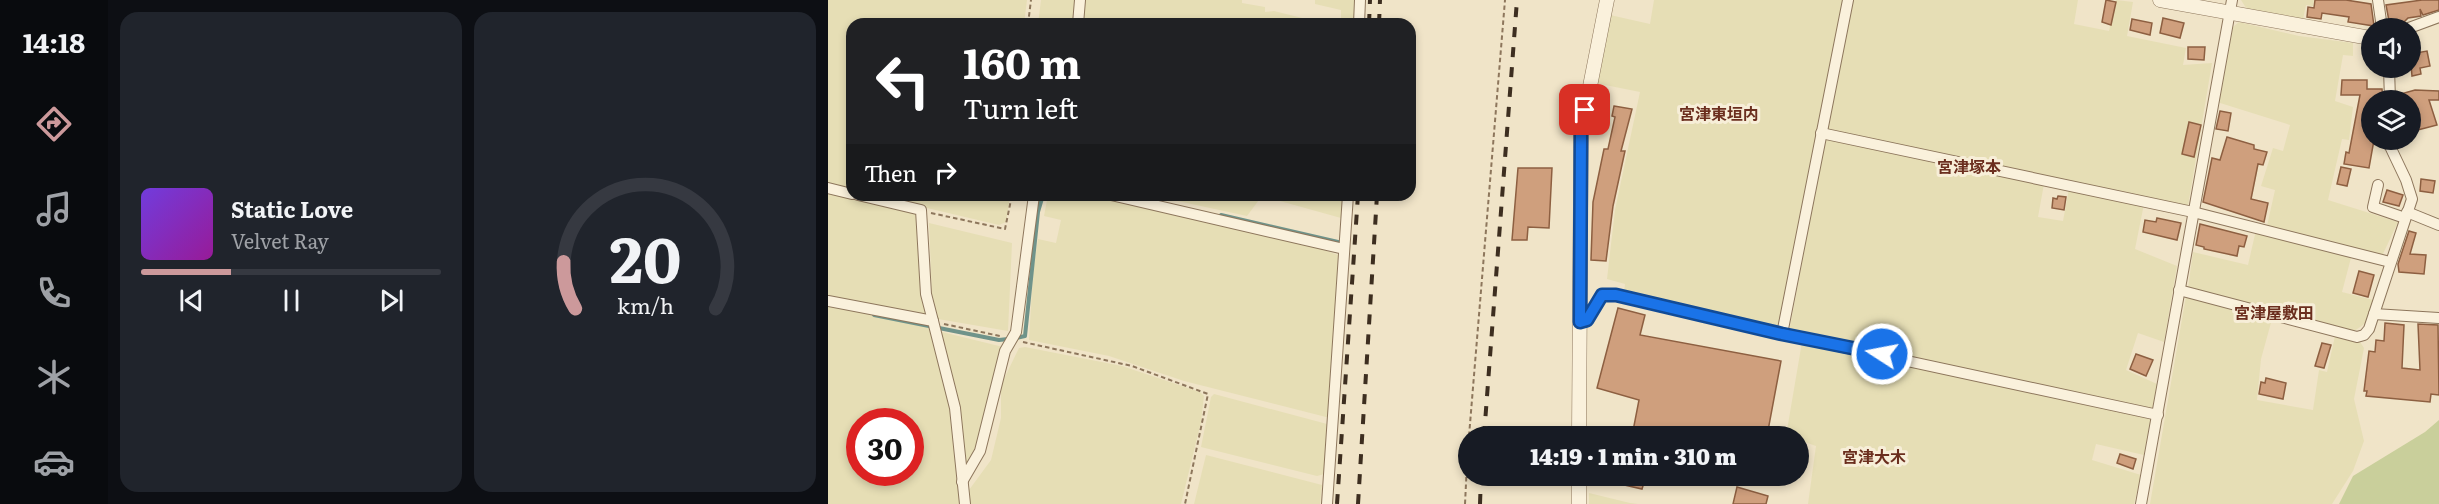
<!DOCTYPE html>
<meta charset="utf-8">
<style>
body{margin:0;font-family:Literata,"Noto Sans JP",serif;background:#20242c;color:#f1f3f6;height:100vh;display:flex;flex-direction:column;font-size:22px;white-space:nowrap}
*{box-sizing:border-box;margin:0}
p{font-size:20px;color:#9ea1a6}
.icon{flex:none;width:33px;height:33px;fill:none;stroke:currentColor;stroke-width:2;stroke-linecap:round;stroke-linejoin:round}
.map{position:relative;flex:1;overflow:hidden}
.side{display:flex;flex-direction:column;gap:12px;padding:12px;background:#0d0f14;width:720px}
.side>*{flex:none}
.guide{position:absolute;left:18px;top:18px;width:570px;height:183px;border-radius:18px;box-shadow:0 3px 9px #0003;background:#202124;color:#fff;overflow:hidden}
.tools{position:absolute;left:1533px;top:18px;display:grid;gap:12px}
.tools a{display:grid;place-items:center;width:60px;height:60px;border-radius:50%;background:#171b24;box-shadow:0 3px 9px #0003;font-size:30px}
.speed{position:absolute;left:18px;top:408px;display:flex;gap:12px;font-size:30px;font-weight:700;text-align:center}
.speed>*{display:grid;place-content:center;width:78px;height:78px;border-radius:50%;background:#171b24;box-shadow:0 3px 9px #0003;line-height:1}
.speed .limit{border:9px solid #d22;background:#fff;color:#111}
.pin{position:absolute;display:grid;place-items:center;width:51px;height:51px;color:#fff;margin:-26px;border-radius:12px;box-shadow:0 3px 9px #0006}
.me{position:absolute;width:66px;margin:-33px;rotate:281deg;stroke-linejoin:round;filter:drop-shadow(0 0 4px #0008)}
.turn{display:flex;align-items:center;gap:21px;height:126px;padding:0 18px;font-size:27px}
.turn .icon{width:78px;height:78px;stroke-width:2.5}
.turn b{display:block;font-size:42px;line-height:51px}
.then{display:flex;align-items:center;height:57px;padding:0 18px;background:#0003;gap:12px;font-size:22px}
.side .card{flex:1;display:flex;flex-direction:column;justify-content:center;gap:9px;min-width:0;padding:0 21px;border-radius:18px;background:#20242c}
.side .dial{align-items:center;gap:0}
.dial svg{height:156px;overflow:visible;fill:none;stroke:#363941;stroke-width:7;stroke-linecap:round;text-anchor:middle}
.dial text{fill:#f1f3f6;stroke:none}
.song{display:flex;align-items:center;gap:18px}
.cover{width:72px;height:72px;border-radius:9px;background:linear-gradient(135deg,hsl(260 70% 55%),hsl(300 70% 35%))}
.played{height:6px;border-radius:3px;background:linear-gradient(90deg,#cc999b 30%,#363941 30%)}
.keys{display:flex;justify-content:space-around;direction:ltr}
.side .tiles{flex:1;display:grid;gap:12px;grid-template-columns:repeat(2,1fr)}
.trip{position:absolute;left:630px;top:426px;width:351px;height:60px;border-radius:30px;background:#171b24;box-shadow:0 3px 9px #0003;font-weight:800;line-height:60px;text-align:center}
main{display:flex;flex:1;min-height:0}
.menu{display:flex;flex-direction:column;width:108px;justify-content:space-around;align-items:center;background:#090b0e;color:#9ea1a6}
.menu .icon{width:42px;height:42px}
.menu .active{color:#cc999b}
.menu b{font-size:27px;color:#f1f3f6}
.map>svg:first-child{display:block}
.farmland{fill:#e6deb5;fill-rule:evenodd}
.green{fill:#c9cf9b}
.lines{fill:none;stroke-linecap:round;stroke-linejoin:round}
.stream{stroke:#6f938a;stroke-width:4}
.building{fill:#cf9f7d;stroke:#8d5f41;stroke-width:1.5}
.minor-casing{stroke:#8d765c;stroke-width:12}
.tertiary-casing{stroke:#8d765c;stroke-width:15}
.path{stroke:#8d765c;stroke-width:2;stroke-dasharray:4.5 3;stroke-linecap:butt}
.minor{stroke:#faf1dc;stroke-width:10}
.tertiary{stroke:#faf1dc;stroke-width:14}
.rail{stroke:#3d2e20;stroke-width:4;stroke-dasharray:10 10;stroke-linecap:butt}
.route-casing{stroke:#114b97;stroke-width:15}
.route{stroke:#1a73e8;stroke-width:10}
.labels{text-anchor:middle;stroke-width:6;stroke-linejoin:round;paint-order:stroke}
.neighbourhood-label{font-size:16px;font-weight:bold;fill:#6b2e1e;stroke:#f7eed8}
</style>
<main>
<nav class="menu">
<b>14:18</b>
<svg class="icon active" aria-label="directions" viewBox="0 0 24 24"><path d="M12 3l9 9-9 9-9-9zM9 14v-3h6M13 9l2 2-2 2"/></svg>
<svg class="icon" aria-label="music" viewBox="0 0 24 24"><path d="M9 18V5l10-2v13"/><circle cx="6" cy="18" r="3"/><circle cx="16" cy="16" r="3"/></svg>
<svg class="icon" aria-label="phone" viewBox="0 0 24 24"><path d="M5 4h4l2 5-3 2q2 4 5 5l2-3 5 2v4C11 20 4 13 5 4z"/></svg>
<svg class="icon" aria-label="climate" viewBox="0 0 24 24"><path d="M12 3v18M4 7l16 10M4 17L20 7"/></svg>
<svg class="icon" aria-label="car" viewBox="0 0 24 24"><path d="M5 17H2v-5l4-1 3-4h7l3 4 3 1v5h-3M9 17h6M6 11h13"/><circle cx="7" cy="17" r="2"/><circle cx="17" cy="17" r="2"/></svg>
</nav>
<section class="side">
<div class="tiles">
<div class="card">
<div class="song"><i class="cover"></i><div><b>Static Love</b><p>Velvet Ray</p></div></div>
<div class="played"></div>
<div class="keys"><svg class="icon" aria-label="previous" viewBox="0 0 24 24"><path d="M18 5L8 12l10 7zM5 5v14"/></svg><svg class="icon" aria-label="pause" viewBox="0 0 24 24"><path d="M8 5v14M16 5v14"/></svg><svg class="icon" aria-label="next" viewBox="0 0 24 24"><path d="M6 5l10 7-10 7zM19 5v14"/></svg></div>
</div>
<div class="card dial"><svg viewBox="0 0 100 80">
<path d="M14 69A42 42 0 1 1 86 69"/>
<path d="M14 69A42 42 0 0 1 8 45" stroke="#cc999b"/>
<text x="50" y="56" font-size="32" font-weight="700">20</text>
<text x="50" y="72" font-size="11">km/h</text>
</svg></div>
</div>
</section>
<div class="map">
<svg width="1611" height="504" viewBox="0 0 1611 504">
<rect width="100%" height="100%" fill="#f0e4c8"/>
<g class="farmland">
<polygon points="0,0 199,0 196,24 24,24 24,190 0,185"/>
<polygon points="213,0 248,0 246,24 210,24"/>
<polygon points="257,0 414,0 414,3 437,7 437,12 446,11 498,24 255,24"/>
<polygon points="487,0 528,0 527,24 513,21 513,10 487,4"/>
<polygon points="826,0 1017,0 950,329 796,292 797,284 779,279 787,210 812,92 767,83 782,15 822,24"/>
<polygon points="1024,0 1250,0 1246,24 1281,31 1288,0 1305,2 1299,36 1358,48 1355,65 1384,63 1360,206 999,131"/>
<polygon points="1413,0 1486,0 1485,6 1478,5 1474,24 1420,11"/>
<polygon points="1411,22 1471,36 1525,43 1525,56 1515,55 1507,101 1525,107 1521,140 1514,139 1500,200 1570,222 1554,256 1439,226 1447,190 1433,186 1445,148 1455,151 1462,125 1389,102 1405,27"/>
<polygon points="997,139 1216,184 1210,217 1235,221 1241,189 1316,204 1307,249 1349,266 1336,342 1310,333 1298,370 1329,384 1324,411 961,332"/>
<polygon points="0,192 88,213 92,234 98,317 0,297"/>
<polygon points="44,195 182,195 182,197 178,222 171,225"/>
<polygon points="220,195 263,195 479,244 510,255 502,418 356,381 281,356 201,340 205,272 210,239 228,243 233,220 216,216"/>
<polygon points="322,195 515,195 513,218 434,196 419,216"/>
<polygon points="101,223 184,243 180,331 110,319 104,295"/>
<polygon points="1428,230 1524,254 1514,292 1545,300 1539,322 1525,332 1360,288 1365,252 1420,265"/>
<polygon points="1358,296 1444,319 1433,359 1429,400 1485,410 1491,370 1499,372 1507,336 1532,342 1536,348 1526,399 1536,441 1525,471 1504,504 1322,504"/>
<path d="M0,304L101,325L123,413L135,504H0ZM32,422H82V472H32Z"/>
<polygon points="110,331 175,347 150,446 139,466 136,464"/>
<polygon points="974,342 1323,419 1316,455 1268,444 1264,460 1313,475 1306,504 980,504 988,446 971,440 970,436 958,436"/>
<polygon points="197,347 294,366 372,392 376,396 373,422 353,504 142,504 141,490 163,460 173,418 173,385 191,348"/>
<polygon points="386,394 499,424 496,474 489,476 373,447 383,397"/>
<polygon points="378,455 494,485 492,504 366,504"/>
<polygon points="761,493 802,503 810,504 761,504"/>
</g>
<polygon class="green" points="1611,420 1611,504 1511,504 1525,476 1597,432"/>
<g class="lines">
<g class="stream">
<polyline points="393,215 510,242"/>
<polyline points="46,315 171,340 180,339"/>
<polyline points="188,338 197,336 210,212 215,195"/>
</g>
</g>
<g class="building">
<polygon points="1278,0 1288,2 1283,25 1274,22"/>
<polygon points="1487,0 1518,0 1543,4 1546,26 1520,22 1521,17 1494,13 1493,19 1479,17 1480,7 1486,8"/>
<polygon points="1594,0 1611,0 1611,10 1595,15 1592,9 1593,16 1580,18 1575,23 1566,25 1566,20 1561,21 1558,5"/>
<polygon points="1335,18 1356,23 1352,38 1332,33"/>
<polygon points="1304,19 1324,23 1322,35 1302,30"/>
<polygon points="1360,47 1377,47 1376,60 1360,59"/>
<polygon points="1599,51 1602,66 1592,68 1593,74 1584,76 1582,54"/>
<polygon points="1514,80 1539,80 1539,89 1554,89 1555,100 1544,100 1544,140 1546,140 1541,168 1516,164 1518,152 1521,153 1532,95 1513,95"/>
<polygon points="1587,90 1611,91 1611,100 1601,100 1609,125 1582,132 1582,100 1569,100 1569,95"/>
<polygon points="786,106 804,109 793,151 797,151 785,206 778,261 763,260 765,202 776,149 780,149 787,117 784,116"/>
<polygon points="1392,111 1403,113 1400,131 1388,129"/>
<polygon points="1361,122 1373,125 1366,157 1354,154"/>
<polygon points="1399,137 1426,145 1426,149 1439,152 1435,165 1430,164 1423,199 1440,203 1436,222 1375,202 1384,158 1392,160"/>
<polygon points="1513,167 1523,169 1519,186 1509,184"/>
<polygon points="690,168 724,168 721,228 700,227 699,240 684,240"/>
<polygon points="1593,179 1607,181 1605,193 1592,191"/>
<polygon points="1559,190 1575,195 1571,206 1555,202"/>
<polygon points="1230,196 1238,197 1236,210 1224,208 1225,198 1229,199"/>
<polygon points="1329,218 1353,223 1349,240 1315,232 1317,220 1328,222"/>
<polygon points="1372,224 1419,236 1416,247 1411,246 1409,256 1376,249 1376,247 1368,245"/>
<polygon points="1581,231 1588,233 1582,254 1598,255 1596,274 1571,272 1570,264"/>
<polygon points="1531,271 1546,275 1540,297 1525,293"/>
<polygon points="790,308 817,315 812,335 953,361 939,436 804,436 811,400 769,388"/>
<polygon points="1557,323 1576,325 1574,368 1592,370 1590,324 1610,325 1611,395 1603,394 1602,402 1538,396 1539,391 1536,391 1541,351 1547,352 1548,340 1556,341"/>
<polygon points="1494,343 1503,345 1496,368 1487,366"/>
<polygon points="1308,354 1325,360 1318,376 1302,369"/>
<polygon points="1438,378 1458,383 1455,399 1431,394 1433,382 1437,383"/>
<polygon points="1292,454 1308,459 1305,469 1289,463"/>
<polygon points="770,476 818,476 814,489 770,479"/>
<polygon points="909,487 940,496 938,504 905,504"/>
</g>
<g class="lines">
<defs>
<g id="minor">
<polyline points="1550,0 1554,28"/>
<polyline points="250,24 252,0"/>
<polyline points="531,24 532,0"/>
<polyline points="1581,28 1611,17"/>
<polyline points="1561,68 1562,100"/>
<polyline points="993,133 1365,212 1562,262"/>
<polyline points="1550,185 1545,207 1577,218"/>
<polyline points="0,188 24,194"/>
<polyline points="30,195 93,210 98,294 105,321"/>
<polyline points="283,195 516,249"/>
<polyline points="1579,212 1611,225"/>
<polyline points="1351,290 1529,337 1536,335 1541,329 1584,199 1578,180 1559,140"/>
<polyline points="0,301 105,321 127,408 137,504"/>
<polyline points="1546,314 1611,318"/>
<polyline points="752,322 759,320 774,295 788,295 954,334 1330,415"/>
<polyline points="954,334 1020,0"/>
<polyline points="134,482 152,451 177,351 188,332 206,195"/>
<polyline points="499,504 520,195"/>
<polyline points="1313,504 1404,0"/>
</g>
<g id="tertiary">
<polyline points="1332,0 1542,38"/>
<polyline points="751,436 753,132 779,0"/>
<polyline points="751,504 751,476"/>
</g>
</defs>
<use href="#minor" class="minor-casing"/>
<use href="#tertiary" class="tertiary-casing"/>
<g class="path">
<polyline points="200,24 203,0"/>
<polyline points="103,213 177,229 184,195"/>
<polyline points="116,324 172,336"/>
<polyline points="195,342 304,366 380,394 357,504"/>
<polyline points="641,436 677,0"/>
<polyline points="637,504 640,443"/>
</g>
<use href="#minor" class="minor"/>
<use href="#tertiary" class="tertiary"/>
<g class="rail">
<polyline points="541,24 542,0"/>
<polyline points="551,24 552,0"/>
<polyline points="656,436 689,0"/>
<polyline points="509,504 530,195"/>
<polyline points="530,504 549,195"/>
<polyline points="652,504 653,476"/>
</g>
</g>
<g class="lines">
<defs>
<polyline id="route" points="757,110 753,132 752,322 759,320 774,295 788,295 954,334 1054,354"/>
</defs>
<use href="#route" class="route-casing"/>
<use href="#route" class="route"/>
</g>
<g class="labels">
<g class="neighbourhood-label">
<text x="891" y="120">宮津東垣内</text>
<text x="1141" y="173">宮津塚本</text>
<text x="1446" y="319">宮津屋敷田</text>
<text x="1046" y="463">宮津大木</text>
</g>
</g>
</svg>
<div class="tools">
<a><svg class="icon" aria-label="sound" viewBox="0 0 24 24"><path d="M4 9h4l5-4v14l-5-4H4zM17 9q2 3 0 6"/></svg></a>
<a><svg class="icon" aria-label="layers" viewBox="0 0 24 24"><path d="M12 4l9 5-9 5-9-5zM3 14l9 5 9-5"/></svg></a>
</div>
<div class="speed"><div class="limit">30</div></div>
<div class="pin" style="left:757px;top:110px;background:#d93025"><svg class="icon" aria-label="arrive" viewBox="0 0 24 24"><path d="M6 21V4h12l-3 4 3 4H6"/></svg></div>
<svg class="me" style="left:1054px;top:354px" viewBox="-20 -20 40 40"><circle r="17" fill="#1a73e8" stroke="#fff" stroke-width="3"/><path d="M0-11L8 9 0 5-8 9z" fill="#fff"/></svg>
<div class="trip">14:19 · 1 min · 310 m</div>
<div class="guide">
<div class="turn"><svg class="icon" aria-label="left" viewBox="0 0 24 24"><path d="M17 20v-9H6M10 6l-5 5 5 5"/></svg><div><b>160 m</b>Turn left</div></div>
<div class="then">Then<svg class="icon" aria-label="right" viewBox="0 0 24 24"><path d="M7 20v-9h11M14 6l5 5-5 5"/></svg></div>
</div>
</div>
</main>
